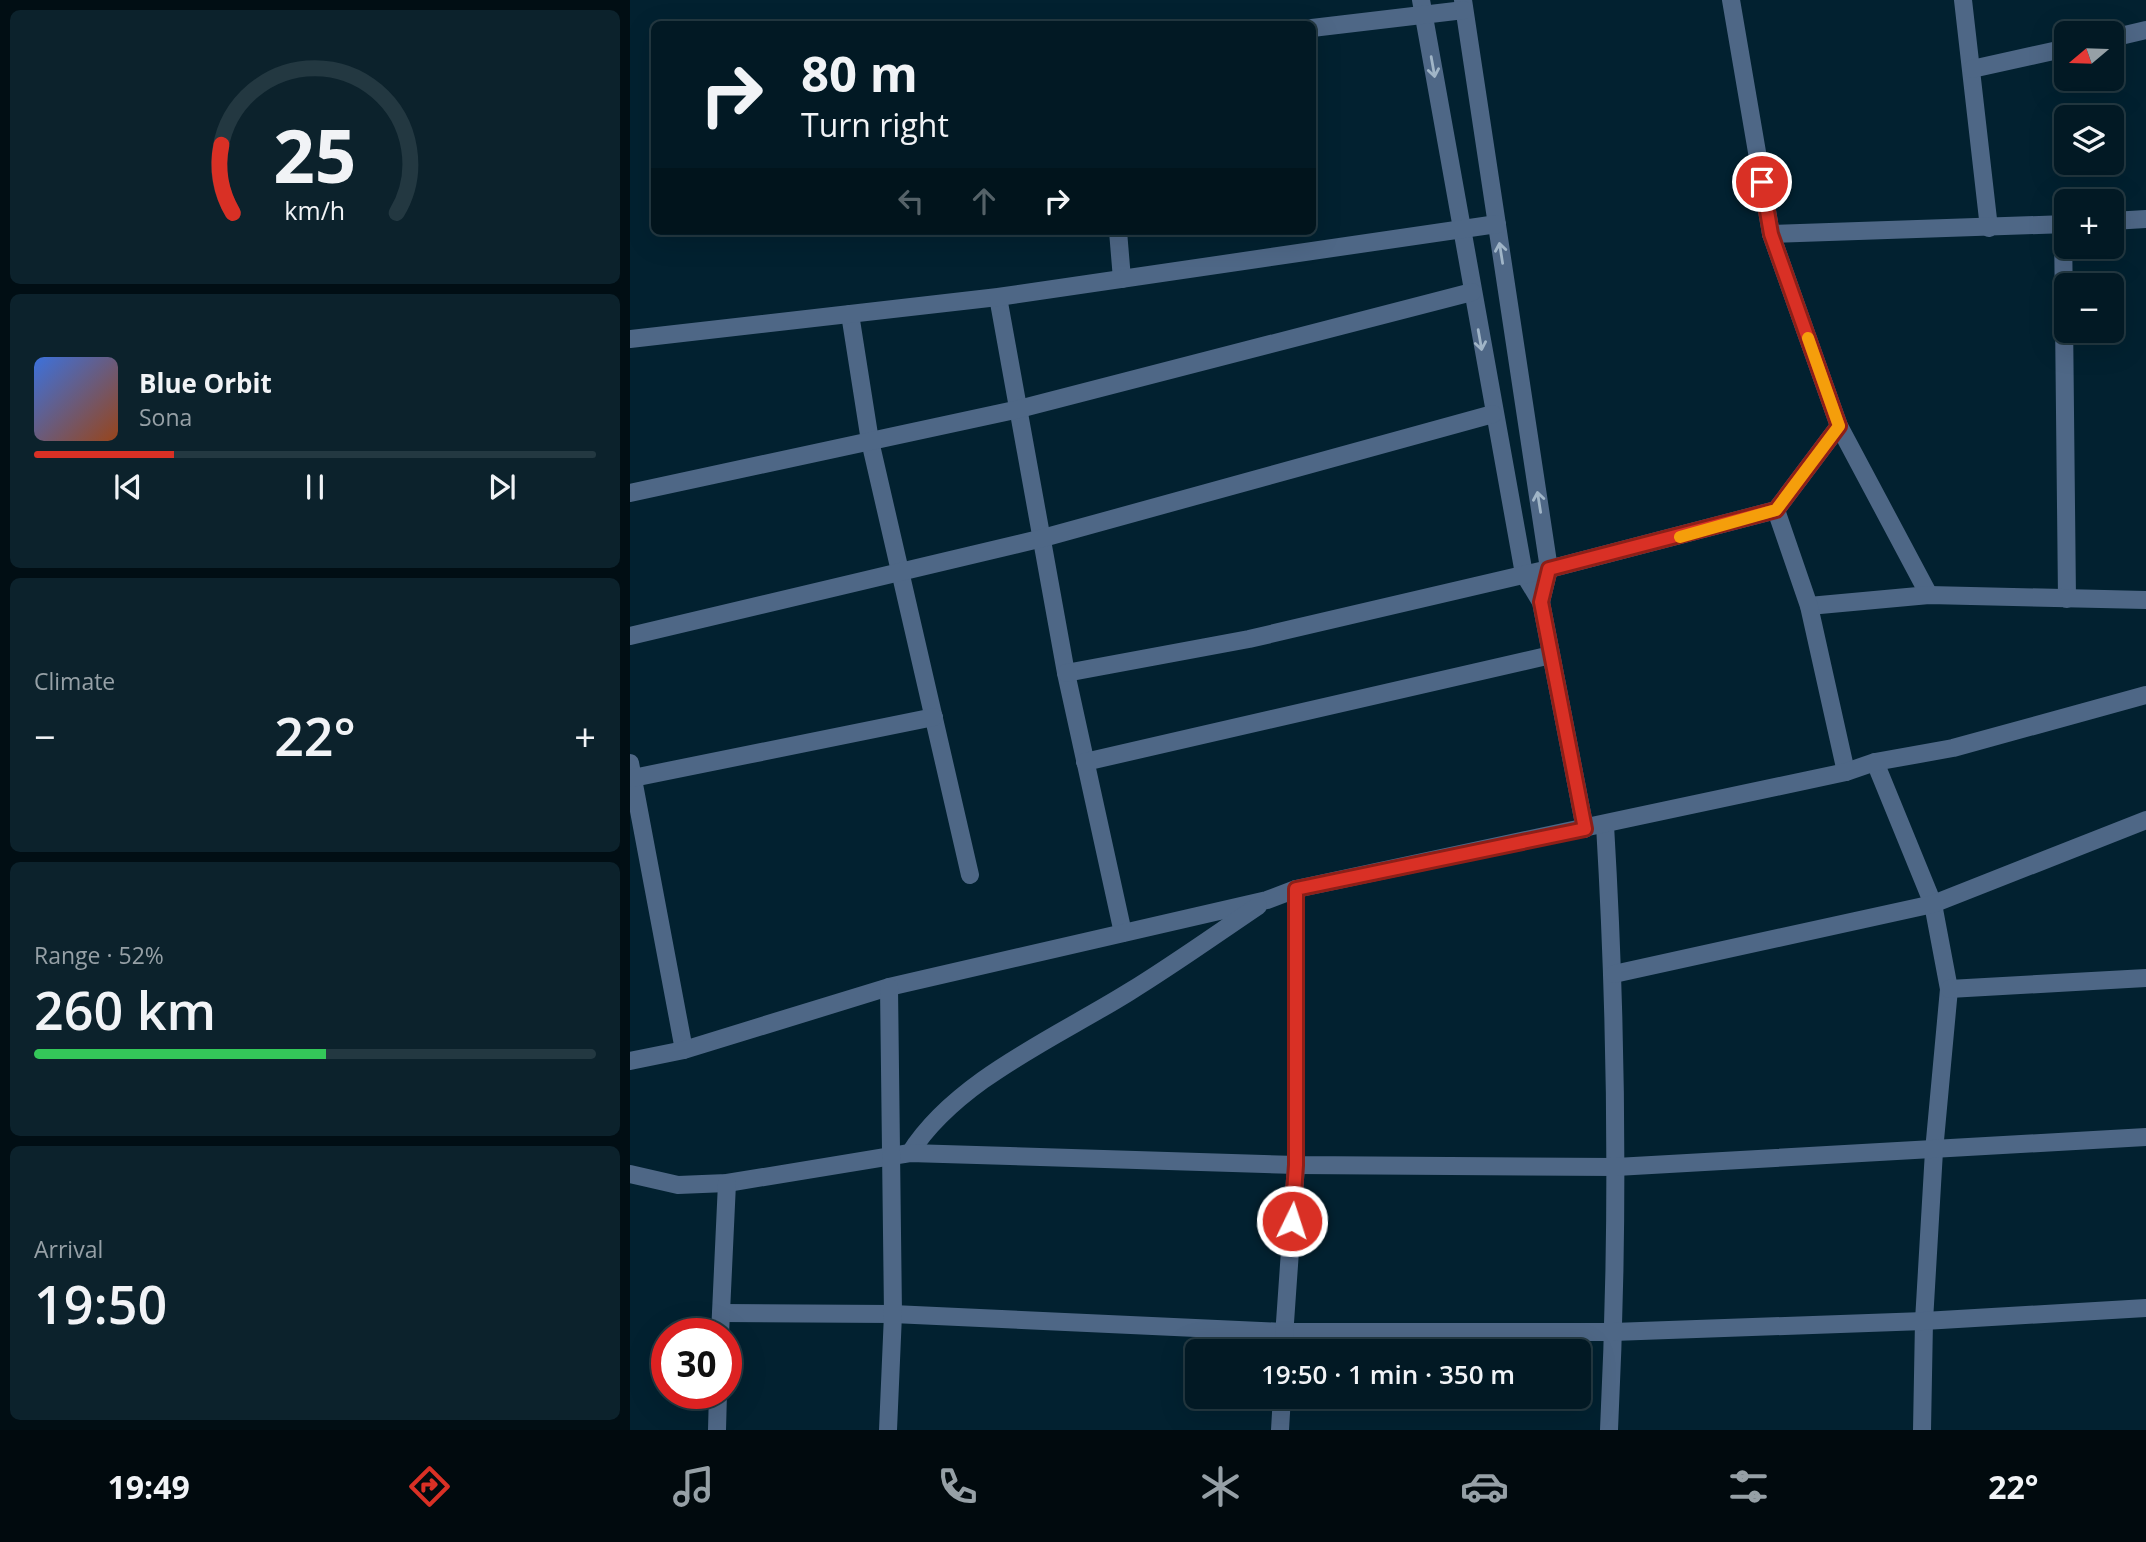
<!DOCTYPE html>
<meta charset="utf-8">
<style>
body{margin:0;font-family:"Open Sans",sans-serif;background:#0c222c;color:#f1f3f6;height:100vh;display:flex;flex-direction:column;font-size:26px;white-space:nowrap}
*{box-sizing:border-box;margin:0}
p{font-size:23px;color:#96a0a6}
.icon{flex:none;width:38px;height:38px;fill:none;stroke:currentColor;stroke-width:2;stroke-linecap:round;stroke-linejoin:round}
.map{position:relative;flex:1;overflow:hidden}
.panel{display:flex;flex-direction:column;gap:10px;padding:10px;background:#010e14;width:630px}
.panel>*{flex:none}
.banner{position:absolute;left:21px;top:21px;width:665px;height:214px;border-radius:10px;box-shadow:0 7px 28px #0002,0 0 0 2px #233841;background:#021924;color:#f1f3f6;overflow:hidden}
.needle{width:46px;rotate:251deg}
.buttons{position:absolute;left:1424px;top:21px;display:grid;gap:14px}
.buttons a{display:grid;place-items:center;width:70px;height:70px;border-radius:10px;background:#021924;box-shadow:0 7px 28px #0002,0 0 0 2px #233841;font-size:35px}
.speed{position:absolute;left:21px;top:1318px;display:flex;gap:14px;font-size:35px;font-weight:700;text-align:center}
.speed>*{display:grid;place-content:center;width:91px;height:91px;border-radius:50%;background:#021924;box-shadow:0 7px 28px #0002,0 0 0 2px #233841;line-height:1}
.speed .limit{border:10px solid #d22;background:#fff;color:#111}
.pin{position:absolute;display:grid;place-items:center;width:60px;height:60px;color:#fff;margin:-30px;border:4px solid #fff;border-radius:50%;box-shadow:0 2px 7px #0007}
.me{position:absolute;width:77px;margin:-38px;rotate:4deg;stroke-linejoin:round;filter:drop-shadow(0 0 5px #0008)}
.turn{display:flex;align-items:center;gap:24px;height:147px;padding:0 35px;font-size:32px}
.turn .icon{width:91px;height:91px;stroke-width:2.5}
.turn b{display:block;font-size:49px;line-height:60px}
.lanes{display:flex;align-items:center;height:66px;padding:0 35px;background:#0003;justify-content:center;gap:35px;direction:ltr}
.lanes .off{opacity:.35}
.big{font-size:52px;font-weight:600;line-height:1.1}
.panel .card{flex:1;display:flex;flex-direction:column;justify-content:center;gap:10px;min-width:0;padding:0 24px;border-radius:10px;background:#0c222c}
.panel .dial{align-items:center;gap:0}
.dial svg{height:182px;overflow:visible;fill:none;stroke:#233841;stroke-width:7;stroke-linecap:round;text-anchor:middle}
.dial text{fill:#f1f3f6;stroke:none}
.song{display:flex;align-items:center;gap:21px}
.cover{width:84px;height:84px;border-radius:10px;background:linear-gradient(135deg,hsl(220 70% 55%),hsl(20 70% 35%))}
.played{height:7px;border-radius:4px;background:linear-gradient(90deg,#d93025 25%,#233841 25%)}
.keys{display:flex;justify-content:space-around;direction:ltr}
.heat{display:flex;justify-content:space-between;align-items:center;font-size:38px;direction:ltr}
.charge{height:10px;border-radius:5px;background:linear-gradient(90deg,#34c759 52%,#233841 0)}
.trip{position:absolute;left:555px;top:1339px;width:406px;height:70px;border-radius:10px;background:#021924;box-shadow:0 7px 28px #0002,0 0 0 2px #233841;font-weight:600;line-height:70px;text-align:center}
.dock{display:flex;height:112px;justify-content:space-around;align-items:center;background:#010a0e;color:#96a0a6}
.dock .icon{width:49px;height:49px}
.dock .selected{color:#d93025}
.dock b{font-size:32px;color:#f1f3f6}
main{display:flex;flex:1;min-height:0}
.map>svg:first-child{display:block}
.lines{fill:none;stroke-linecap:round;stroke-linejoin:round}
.minor{stroke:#4e6786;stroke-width:18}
.oneway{stroke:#a0b5c7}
.route-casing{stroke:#8d1f18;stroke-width:18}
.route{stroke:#d93025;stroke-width:12}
.slow{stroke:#f59e0b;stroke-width:12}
</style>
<main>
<section class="panel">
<div class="card dial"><svg viewBox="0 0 100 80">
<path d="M14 69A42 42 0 1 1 86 69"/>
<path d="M14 69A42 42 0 0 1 9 39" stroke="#d93025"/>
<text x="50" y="56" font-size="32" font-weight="700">25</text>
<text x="50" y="72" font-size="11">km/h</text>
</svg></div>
<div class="card">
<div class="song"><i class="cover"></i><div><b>Blue Orbit</b><p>Sona</p></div></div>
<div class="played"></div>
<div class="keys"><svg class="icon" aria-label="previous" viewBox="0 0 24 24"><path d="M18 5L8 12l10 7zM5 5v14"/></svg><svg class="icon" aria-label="pause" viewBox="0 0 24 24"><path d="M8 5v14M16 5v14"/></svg><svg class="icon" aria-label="next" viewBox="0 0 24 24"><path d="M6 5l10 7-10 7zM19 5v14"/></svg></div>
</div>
<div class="card"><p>Climate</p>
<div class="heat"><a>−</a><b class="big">22°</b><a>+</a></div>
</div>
<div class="card"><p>Range · 52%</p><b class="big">260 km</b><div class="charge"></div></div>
<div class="card"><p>Arrival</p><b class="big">19:50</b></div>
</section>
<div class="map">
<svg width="1516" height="1430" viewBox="0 0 1516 1430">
<rect width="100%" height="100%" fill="#022130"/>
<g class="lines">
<g class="minor">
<polyline points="791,0 894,574 911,602 955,829"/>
<polyline points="833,0 919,569 911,602"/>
<polyline points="1101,0 1141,234 1209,426 1299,595"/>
<polyline points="1333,0 1359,228"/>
<polyline points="682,28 834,10"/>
<polyline points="1482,38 1516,30"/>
<polyline points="1342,69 1437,48"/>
<polyline points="1482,221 1516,219"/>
<polyline points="1433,224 1437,599"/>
<polyline points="488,231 492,279"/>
<polyline points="1141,234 1437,224"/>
<polyline points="368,297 436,673 493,933"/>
<polyline points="220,314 240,441 340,875"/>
<polyline points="0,339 368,297 867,224"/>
<polyline points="0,493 389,409 842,292"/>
<polyline points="1146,510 1209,426"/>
<polyline points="1179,606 1299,595 1516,600"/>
<polyline points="0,636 413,538 863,414"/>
<polyline points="436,673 619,639 919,569 1146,510 1179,606 1216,772"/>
<polyline points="455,762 921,655"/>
<polyline points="1245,762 1303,904 1319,989 1304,1151 1294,1321 1292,1430"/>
<polyline points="0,763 54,1050"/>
<polyline points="3,778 304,717"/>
<path d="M975,825C987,1027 989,1228 979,1430"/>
<polyline points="984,974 1303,904 1516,820"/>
<polyline points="1319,989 1516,978"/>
<polyline points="0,1061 54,1050 259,987 637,900 666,889 1216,772 1245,762 1323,748 1516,695"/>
<path d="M280,1153C326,1080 427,1037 499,992C543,965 585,935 628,906"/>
<polyline points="0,1174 48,1185 97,1183 280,1153 666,1165 986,1167 1516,1137"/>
<polyline points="91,1313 263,1314 654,1332 983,1332 1294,1321 1516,1308"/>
<polyline points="90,1334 97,1183"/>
<polyline points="653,1351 666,1165 666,889"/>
<polyline points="87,1430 88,1393"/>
<polyline points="258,1430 263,1314 259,987"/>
<polyline points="650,1430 652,1396"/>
</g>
</g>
<defs><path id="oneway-shaft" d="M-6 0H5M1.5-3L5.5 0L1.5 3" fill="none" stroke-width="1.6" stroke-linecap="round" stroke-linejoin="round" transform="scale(1.75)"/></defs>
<g class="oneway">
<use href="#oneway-shaft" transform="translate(803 67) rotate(80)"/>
<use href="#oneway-shaft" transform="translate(871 253) rotate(-99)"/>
<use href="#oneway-shaft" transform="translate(850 340) rotate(80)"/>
<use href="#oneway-shaft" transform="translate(909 502) rotate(-99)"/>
</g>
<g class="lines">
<defs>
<polyline id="route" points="662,1221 666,1165 666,889 955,829 911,602 919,569 1146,510 1209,426 1141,234 1132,182"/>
</defs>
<use href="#route" class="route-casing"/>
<use href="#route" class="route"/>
<polyline class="slow" points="1050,537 1146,510 1209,426 1178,338"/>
</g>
</svg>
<div class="buttons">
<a><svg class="needle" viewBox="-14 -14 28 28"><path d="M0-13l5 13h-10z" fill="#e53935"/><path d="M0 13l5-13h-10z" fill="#96a0a6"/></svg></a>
<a><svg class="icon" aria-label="layers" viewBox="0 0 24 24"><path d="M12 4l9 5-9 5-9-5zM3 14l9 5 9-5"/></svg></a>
<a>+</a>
<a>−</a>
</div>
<div class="speed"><div class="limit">30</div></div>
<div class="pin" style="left:1132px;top:182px;background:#d93025"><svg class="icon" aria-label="arrive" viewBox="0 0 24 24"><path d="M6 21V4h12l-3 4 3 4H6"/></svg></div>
<svg class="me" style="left:662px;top:1221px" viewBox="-20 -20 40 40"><circle r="17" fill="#d93025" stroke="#fff" stroke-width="3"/><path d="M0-11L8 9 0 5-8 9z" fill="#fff"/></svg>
<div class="trip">19:50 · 1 min · 350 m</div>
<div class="banner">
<div class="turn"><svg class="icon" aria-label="right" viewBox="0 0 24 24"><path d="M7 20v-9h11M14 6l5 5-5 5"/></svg><div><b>80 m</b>Turn right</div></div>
<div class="lanes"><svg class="icon off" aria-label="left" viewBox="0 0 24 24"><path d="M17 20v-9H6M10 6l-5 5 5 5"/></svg><svg class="icon off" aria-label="ahead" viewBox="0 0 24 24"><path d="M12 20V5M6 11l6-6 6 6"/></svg><svg class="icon" aria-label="right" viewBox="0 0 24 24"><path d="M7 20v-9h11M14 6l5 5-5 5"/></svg></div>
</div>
</div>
</main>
<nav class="dock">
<b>19:49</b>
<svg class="icon selected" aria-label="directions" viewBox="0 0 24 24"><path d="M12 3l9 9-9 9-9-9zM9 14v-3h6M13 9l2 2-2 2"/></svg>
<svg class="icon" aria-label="music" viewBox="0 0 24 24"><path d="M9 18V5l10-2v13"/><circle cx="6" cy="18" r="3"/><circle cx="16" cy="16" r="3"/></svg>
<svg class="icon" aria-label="phone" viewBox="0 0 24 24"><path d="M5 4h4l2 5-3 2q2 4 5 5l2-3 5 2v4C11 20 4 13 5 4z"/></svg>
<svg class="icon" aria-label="climate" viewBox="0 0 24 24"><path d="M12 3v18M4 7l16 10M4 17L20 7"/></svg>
<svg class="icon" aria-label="car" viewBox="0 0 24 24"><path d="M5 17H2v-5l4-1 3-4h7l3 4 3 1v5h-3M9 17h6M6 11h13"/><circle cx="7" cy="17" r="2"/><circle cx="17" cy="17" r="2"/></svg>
<svg class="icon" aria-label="filters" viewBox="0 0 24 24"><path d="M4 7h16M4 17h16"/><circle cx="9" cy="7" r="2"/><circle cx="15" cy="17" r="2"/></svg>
<b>22°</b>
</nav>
